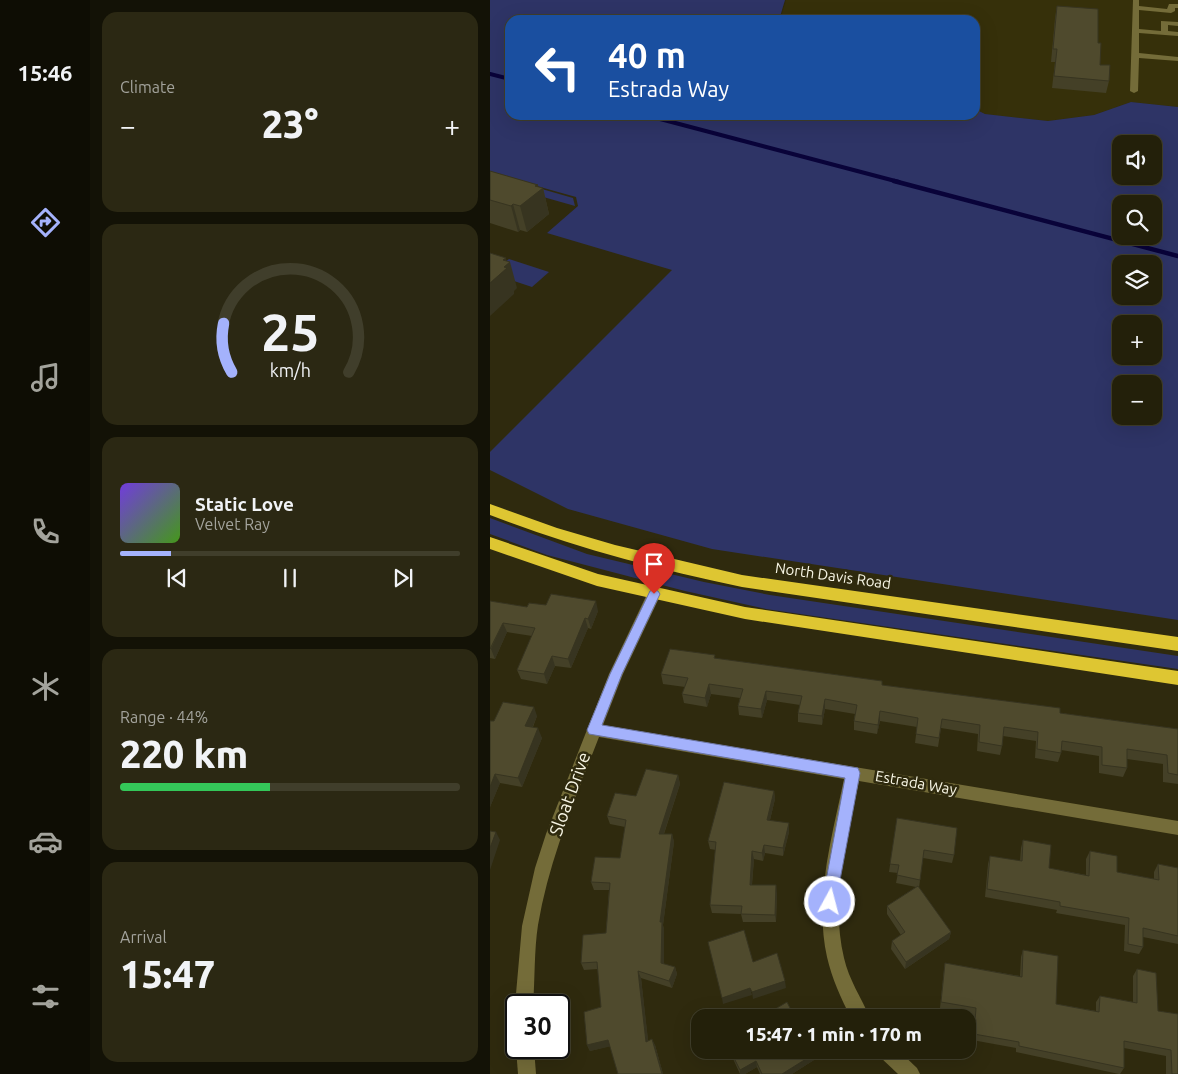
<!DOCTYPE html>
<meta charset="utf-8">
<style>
body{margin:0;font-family:Ubuntu,sans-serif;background:#2b2813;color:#f1f3f6;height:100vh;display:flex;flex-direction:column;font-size:19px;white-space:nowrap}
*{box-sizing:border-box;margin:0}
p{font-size:16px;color:#a3a39c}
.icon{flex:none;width:28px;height:28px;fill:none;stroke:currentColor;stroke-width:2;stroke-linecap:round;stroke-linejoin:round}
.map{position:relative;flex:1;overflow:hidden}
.drawer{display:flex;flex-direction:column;gap:12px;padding:12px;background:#131206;width:400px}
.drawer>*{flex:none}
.hud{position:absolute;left:15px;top:15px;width:475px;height:105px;border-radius:15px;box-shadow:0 5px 20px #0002,0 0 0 1px #403e2b;background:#1a4fa0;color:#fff;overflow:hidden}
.fabs{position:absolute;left:622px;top:135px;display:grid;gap:10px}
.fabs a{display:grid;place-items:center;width:50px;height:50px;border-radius:10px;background:#23200a;box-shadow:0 5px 20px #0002,0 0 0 1px #403e2b;font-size:25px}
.speed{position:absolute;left:15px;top:994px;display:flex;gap:10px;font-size:25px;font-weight:700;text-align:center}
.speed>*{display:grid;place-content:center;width:65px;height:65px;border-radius:50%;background:#23200a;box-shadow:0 5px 20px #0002,0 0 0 1px #403e2b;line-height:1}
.speed .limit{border:2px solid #111;border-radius:8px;background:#fff;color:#111}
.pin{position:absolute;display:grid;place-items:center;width:42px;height:42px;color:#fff;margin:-51px -21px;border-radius:50% 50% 50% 0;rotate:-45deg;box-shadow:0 0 5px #0007}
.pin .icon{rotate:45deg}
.me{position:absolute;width:55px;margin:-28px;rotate:7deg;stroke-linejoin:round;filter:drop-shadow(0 0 4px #0008)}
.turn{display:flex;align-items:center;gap:18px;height:105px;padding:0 20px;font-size:22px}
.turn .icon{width:65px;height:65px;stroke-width:2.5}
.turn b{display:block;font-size:35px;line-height:42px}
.big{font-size:38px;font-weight:800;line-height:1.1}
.drawer .widget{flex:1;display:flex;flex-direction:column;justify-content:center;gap:8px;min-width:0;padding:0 18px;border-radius:15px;background:#2b2813}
.drawer .dial{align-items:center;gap:0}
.dial svg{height:130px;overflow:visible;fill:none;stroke:#403e2b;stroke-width:7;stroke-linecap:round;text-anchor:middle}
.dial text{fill:#f1f3f6;stroke:none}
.song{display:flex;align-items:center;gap:15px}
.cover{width:60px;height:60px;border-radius:8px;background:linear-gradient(135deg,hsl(260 70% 55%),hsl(100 70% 35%))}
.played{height:5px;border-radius:2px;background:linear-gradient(90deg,#a4b2fc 15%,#403e2b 15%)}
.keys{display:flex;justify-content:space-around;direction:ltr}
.heat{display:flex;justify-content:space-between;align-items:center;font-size:28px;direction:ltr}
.charge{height:8px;border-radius:4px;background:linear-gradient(90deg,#34c759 44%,#403e2b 0)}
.trip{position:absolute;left:201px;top:1009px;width:285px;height:50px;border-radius:15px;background:#23200a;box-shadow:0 5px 20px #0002,0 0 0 1px #403e2b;font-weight:800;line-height:50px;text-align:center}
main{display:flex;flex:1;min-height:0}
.dock{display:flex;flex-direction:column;width:90px;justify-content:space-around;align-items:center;background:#0e0d04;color:#a3a39c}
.dock .icon{width:35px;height:35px}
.dock .current{color:#a4b2fc}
.dock b{font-size:22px;color:#f1f3f6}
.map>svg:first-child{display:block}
.built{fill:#36300a}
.green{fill:#2e3466;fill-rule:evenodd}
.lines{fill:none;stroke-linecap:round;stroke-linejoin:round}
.stream-far1{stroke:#090339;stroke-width:4}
.stream{stroke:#090339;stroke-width:4.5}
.minor{fill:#746c39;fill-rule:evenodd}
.highway{fill:#dec632;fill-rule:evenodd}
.wall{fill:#444027}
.shaded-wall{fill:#373420}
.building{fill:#4f4a2d;stroke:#373420}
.route{fill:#a4b2fc;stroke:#6b74a4}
.labels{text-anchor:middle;stroke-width:5;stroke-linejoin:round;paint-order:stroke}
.street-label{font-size:15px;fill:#f7f5e4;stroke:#2f2a0e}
.near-street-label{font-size:18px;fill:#f7f5e4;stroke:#2f2a0e}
</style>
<main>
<nav class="dock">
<b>15:46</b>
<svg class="icon current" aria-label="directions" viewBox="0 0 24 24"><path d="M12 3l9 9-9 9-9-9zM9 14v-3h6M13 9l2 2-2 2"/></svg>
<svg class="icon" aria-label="music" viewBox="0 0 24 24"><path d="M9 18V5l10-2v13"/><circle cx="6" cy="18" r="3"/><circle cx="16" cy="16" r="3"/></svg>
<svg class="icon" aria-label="phone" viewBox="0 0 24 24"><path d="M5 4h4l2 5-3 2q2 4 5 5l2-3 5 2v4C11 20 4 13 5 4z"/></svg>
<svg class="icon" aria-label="climate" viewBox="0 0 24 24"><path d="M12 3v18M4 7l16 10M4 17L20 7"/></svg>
<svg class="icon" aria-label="car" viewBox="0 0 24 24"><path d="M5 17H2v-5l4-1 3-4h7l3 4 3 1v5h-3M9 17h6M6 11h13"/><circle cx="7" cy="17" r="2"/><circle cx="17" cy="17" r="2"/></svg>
<svg class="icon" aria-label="filters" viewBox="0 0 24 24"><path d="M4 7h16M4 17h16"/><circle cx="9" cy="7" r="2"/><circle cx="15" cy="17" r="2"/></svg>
</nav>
<section class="drawer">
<div class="widget"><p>Climate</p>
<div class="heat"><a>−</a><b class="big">23°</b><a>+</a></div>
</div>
<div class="widget dial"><svg viewBox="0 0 100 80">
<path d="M14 69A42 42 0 1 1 86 69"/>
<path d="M14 69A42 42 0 0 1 9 39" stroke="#a4b2fc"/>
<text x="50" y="56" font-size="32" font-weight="700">25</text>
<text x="50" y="72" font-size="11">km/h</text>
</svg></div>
<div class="widget">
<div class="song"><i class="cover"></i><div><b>Static Love</b><p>Velvet Ray</p></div></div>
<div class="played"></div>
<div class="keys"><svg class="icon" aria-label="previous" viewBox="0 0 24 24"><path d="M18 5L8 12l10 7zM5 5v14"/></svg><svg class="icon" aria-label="pause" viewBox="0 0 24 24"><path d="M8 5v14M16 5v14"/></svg><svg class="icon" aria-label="next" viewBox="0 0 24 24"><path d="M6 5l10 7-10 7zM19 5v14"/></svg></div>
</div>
<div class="widget"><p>Range · 44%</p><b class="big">220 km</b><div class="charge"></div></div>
<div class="widget"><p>Arrival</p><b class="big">15:47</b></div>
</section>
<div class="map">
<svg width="688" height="1074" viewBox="0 0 688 1074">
<rect width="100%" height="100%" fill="#2f2a0e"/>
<polygon class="built" points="296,0 688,0 688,107 641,102 604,115 558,121 495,114 485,109 485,20 290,20"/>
<g class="green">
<path d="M0,0H295L289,20H20V115H485V109L495,114L558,121L604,115L641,102L688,107V620L222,549L78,509L0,470V452L182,270L57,233L88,206L86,197L0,173ZM631,144H664V176H631ZM631,204H664V236H631ZM631,264H664V296H631ZM631,324H664V356H631ZM631,384H664V416H631Z"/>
<polygon points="0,174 83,198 85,206 0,182"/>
<polygon points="19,259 59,272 42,287 0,273"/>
<polygon points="0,518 97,554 214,582 280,595 688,656 688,669 276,609 195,591 57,555 0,534"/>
</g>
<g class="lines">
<g class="stream-far1">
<polyline points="0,74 20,79"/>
<polyline points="155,115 409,182"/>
</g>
<polyline class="stream" points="404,181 688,256"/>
<g class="minor">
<polygon points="643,0 649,0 649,6 677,9 679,4 688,4 688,8 685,8 685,11 681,13 649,10 649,29 671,31 671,21 688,22 688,26 678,25 678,31 688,32 688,36 649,33 649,53 688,57 688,61 649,58 648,91 644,93 640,91"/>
<path d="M164,589L169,590L171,594L133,674L113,725L688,821V835L369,781C357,838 340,900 354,958C359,980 371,997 380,1018H361C351,998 342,979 337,957C324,898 342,837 354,779L109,737C85,799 59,860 48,925C44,951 45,979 43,1005H26V1007L25,1005L32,926L45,868L56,834L119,674L159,590Z"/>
<polygon points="26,1048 44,1048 46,1074 28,1074"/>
<polygon points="386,1050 408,1050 427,1068 430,1074 408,1074 389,1056"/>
</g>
<g class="highway">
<path d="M0,504L67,528L125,545L252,575L688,637V651L252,587C166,569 82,547 0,515Z"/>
<polygon points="0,537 108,574 255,607 688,671 688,685 255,619 107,586 0,549"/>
</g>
</g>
<g class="wall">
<polygon points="567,6 608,43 610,65 619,81 616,93 562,88 565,62 561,62 565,18"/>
<polygon points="0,171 48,185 48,187 53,188 59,214 37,232 30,230 28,232 0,223"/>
<polygon points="0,601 37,607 108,611 101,629 98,628 81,668 65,666 57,684 31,679 27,670 42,636 17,632 5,659 0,658"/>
<polygon points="225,655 225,659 570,713 688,729 688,784 673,782 673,764 637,759 637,768 633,777 609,773 609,756 571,750 571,753 568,762 545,758 546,741 513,736 512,746 510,755 487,751 488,734 451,728 448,747 425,743 427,727 390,721 387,734 364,730 364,721 365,714 335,709 332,725 308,722 308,713 310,705 277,700 272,718 249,715 248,706 250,698 221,694 217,707 194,703 192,694 195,687 173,684 171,674"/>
<polygon points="47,716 43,727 52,738 32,787 10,783 0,807 4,721"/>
<polygon points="188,775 190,784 174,834 182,834 184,842 173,925 174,930 174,964 185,967 187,974 182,988 151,978 158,1041 165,1045 173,1074 128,1074 120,1046 100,1051 97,1045 111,1007 108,969 94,970 91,963 116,933 119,890 104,890 101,882 130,858 135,827 120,824 117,816 146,796"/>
<polygon points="284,791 285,799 280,820 299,832 293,856 275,853 273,861 264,859 262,885 287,893 286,922 253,922 251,914 222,913 220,905 226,850 220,849 218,841"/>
<polygon points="407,818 464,855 462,863 433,858 429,888 461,932 459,939 415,969 401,949 402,941 411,935 397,914 397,906 426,887 406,883 408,873 399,872"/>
<polygon points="533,840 559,868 596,875 596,859 600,851 627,872 664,879 664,872 668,864 688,868 688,944 653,937 653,947 649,954 634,951 635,925 566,913 567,910 495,897 498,864 500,856 530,861 531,848"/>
<polygon points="533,950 566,1004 606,1011 606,1002 610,996 643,1002 643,976 647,969 668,1011 688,1014 688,1074 676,1074 676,1056 634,1048 634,1068 630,1074 629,1074 526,1052 526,1048 482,1040 484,1015 450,1008 454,970 455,963 530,976 531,957"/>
<polygon points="239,1050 322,1050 324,1060 302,1074 270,1074 267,1067 255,1074 250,1074"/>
</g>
<g class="shaded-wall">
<polygon points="48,185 49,191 53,188 59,214 37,232 30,206"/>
<polygon points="23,204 30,230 28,232 21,206"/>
<polygon points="16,258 17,264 20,262 27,288 24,291 24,294 0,316 0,283 13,260"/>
<polygon points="106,601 108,611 101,629 98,619"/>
<polygon points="95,618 98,628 81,668 78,659"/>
<polygon points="13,623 17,632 5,659 1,649"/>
<polygon points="62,656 65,666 57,684 54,674"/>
<polygon points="219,684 221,694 217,707 215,698"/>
<polygon points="276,691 277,700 272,718 271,709"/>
<polygon points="335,699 335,709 332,725 332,716"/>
<polygon points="44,707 47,716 39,735 35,726"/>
<polygon points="390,711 390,721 387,734 388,725"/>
<polygon points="48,728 52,738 32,787 28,778"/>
<polygon points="5,774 10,783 0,807 0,787"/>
<polygon points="188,775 190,784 171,842 169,834"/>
<polygon points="284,791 285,799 278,828 277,820"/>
<polygon points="299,823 299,832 293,856 293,848"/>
<polygon points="6,832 10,840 0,870 0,848"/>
<polygon points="182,834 184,842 173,925 174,930 174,970 171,963 170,922"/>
<polygon points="274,845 275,853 273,861 272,853"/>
<polygon points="262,851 264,859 261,893 260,885"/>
<polygon points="286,885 287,893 286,922 285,915"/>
<polygon points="461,932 459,939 415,969 416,962"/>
<polygon points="185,967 187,974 182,988 179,981"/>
<polygon points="148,971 151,978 159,1048 156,1042"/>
<polygon points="295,981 296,988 263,999 262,992"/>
<polygon points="260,988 262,995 233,1004 232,998"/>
<polygon points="162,1039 165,1045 173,1074 172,1074"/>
<polygon points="118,1040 122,1046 100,1051 97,1045"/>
<polygon points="324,1054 324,1060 302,1074 292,1074"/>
<polygon points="266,1061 267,1067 255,1074 250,1074 250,1070"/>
</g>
<g class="building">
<polygon points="567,6 608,9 608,43 611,43 610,65 620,65 619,81 564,76 567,49 563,49"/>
<polygon points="0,171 48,185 45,186 53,188 30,206 23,204 21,206 0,200"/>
<polygon points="0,253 16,258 13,260 20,262 14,267 17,268 0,283"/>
<polygon points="61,594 106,601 98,619 95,618 78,659 62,656 54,674 27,670 45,628 13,623 0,649 0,601 37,607 39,603 56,605"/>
<polygon points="180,649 225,655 224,658 392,681 392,685 570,708 570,713 688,729 688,775 678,773 677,755 637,749 637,768 612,765 612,747 572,741 571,753 547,749 548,732 514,727 512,746 489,742 490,725 452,719 449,738 426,734 428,718 390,711 388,725 364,721 367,705 335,699 332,716 308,713 312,696 276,691 271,709 248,706 253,689 219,684 215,698 192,694 198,678 171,674"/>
<polygon points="13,702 44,707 35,726 48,728 28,778 5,774 0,787 0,721 4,721"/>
<polygon points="156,769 188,775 169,834 182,834 170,922 172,922 171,963 185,967 179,981 148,971 156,1042 162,1039 172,1074 128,1074 118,1040 97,1045 94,1012 111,1007 107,962 91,963 93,935 116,933 120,883 101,882 105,857 130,858 136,820 117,816 125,793 146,796"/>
<polygon points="234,782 284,791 277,820 299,823 293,848 274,845 272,853 262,851 260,885 286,885 285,915 251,914 252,906 220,905 226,842 218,841"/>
<polygon points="407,818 467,828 464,855 434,850 430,880 407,875 409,865 400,864"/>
<polygon points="0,831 6,832 0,848"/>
<polygon points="533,840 561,845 559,868 599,876 600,851 627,856 627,872 669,880 668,864 688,868 688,936 653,928 653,947 638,944 639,918 570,906 570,902 497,889 500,856 532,861"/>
<polygon points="428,886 461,932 416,962 402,941 415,932 397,906"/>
<polygon points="254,930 263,962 287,953 295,981 262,992 260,988 232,998 218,942"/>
<polygon points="533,950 568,956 566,1004 609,1012 610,996 647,1003 647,969 666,973 668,1011 688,1014 688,1074 682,1074 681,1050 634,1041 634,1068 529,1046 529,1042 484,1034 486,1008 451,1002 455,963 532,977"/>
<polygon points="297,1002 305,1018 270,1018"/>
<polygon points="240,1050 322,1050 324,1054 292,1074 272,1074 266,1061 250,1070"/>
</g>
<polygon class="route" points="164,590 168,591 170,594 132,674 112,725 368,768 370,773 345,907 340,909 335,907 332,902 355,778 99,734 97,730 120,674 160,591"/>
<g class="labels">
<g class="street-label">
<text transform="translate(343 576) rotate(8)" y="5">North Davis Road</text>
<text transform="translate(426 783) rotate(10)" y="5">Estrada Way</text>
</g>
<g class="near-street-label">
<text transform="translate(80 794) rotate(-70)" y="6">Sloat Drive</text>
</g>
</g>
</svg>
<div class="fabs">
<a><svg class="icon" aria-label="sound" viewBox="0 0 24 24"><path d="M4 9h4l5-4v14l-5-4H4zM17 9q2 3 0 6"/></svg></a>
<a><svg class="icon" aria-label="search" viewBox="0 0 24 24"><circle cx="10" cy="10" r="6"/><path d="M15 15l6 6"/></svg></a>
<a><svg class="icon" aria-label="layers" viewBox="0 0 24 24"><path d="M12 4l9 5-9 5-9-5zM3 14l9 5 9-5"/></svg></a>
<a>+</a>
<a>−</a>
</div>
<div class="speed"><div class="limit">30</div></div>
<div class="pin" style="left:164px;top:594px;background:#d93025"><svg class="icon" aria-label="arrive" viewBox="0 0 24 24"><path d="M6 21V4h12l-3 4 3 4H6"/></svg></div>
<svg class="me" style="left:340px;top:902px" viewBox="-20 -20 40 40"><circle r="17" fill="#a4b2fc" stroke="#fff" stroke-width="3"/><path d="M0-11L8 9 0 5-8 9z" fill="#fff"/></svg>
<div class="trip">15:47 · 1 min · 170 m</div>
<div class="hud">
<div class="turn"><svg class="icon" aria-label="left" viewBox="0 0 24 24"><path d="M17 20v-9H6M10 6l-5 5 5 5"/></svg><div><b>40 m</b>Estrada Way</div></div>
</div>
</div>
</main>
